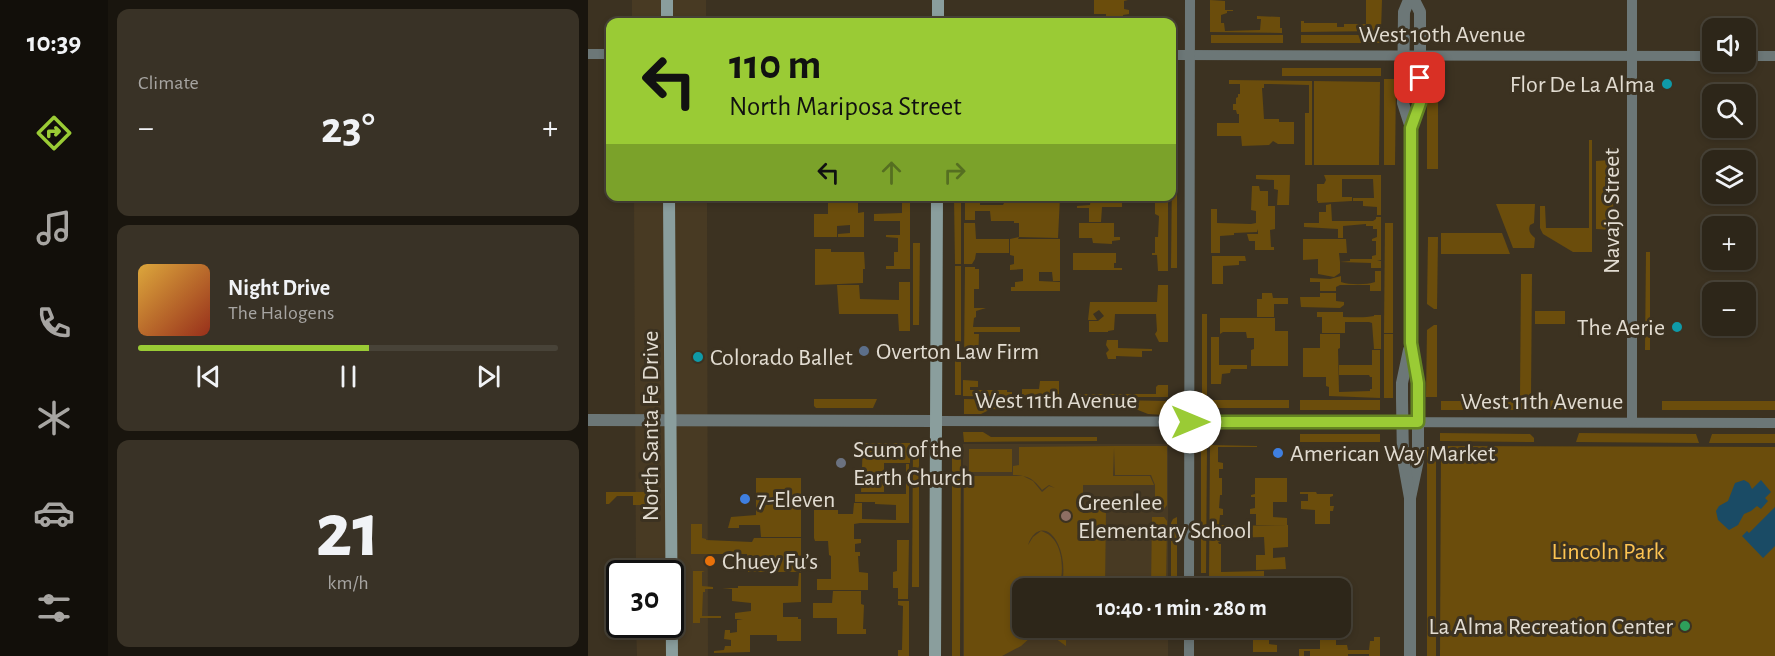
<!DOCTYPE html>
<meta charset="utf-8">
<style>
body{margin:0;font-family:"Alegreya Sans",sans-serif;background:#393226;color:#f1f3f6;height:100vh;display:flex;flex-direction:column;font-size:22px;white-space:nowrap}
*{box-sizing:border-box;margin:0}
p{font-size:20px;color:#a7a5a2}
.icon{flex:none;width:33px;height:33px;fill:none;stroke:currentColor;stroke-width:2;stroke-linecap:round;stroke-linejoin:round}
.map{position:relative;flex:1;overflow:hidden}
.drawer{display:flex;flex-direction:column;gap:9px;padding:9px;background:#19150e;width:480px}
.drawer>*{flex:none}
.hud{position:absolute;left:18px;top:18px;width:570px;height:183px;border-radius:12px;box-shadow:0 3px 9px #0003,0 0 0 2px #484338;background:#9acb35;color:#111;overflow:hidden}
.fabs{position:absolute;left:1114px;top:18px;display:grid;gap:12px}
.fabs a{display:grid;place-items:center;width:54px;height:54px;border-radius:12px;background:#2d2619;box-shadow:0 3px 9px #0003,0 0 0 2px #484338;font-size:30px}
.speed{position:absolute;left:18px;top:560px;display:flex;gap:12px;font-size:30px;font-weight:700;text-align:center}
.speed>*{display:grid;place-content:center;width:78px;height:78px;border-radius:50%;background:#2d2619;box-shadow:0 3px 9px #0003,0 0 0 2px #484338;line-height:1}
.speed .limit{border:3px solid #111;border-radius:9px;background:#fff;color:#111}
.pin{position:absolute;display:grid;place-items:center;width:51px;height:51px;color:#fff;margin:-26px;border-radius:12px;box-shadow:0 3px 9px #0006}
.me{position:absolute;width:66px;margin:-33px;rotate:90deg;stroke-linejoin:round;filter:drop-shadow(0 0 4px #0008)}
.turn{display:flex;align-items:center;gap:21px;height:126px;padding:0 24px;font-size:27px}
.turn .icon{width:78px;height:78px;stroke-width:2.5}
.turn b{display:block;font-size:42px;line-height:51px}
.lanes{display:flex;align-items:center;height:57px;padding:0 24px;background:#0003;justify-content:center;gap:30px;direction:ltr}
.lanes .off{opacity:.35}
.big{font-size:45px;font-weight:700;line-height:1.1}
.drawer .widget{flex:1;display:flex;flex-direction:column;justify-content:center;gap:9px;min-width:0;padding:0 21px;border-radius:12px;background:#393226}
.drawer .dial{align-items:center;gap:0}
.dial b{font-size:78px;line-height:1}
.song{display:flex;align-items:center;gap:18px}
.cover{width:72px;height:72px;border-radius:9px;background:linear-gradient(135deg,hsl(40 70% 55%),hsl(10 70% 35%))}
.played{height:6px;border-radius:3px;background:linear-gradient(90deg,#9acb35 55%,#484338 55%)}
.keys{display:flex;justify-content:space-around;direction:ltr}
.heat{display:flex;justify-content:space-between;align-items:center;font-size:33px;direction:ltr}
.trip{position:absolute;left:424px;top:578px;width:339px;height:60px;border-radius:12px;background:#2d2619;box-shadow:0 3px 9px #0003,0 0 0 2px #484338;font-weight:700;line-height:60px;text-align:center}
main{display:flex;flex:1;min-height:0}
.tab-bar{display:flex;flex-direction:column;width:108px;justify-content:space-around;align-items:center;background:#120f0a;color:#a7a5a2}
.tab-bar .icon{width:42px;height:42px}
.tab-bar .current{color:#9acb35}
.tab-bar b{font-size:27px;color:#f1f3f6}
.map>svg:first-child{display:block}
.built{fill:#483a23}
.green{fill:#6b4d0c}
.water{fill:#1a4b65}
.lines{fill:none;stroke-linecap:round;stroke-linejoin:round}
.minor{stroke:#6c7777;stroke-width:10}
.tertiary{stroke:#6c7777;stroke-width:12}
.secondary{stroke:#8a9e9d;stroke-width:12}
.route-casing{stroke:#648422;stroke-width:15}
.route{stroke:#9acb35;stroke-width:10}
.culture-dot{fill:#0f9aa8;stroke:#3c3221;stroke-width:2}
.service-dot{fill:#5c6f8a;stroke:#3c3221;stroke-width:2}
.shop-dot{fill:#3f7fe0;stroke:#3c3221;stroke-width:2}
.worship-dot{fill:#6b7280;stroke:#3c3221;stroke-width:2}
.education-dot{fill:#8d6e63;stroke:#3c3221;stroke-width:2}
.food-dot{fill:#e8710a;stroke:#3c3221;stroke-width:2}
.leisure-dot{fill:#2e9e5b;stroke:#3c3221;stroke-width:2}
.labels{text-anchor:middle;stroke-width:6;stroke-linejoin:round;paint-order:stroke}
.street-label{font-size:24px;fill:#e2dcd1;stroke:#3c3221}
.poi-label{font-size:24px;fill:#e2dcd1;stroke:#3c3221;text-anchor:start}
.park-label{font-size:24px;fill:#fec452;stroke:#3c3221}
</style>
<main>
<nav class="tab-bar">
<b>10:39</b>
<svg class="icon current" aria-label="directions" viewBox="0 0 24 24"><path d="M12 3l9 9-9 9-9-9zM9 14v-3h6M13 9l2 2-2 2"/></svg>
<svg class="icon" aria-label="music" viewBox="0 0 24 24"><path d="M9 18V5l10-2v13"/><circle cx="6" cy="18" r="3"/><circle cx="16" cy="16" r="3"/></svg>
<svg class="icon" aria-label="phone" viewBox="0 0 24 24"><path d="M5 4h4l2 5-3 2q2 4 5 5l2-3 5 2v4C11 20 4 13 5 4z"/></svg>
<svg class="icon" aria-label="climate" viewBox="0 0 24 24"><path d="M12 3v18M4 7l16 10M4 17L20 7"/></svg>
<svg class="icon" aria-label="car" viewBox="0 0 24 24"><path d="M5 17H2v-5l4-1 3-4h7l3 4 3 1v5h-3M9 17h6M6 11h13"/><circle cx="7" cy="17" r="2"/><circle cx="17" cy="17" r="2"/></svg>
<svg class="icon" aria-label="filters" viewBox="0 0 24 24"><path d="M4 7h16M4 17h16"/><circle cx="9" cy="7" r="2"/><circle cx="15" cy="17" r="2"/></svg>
</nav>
<section class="drawer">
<div class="widget"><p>Climate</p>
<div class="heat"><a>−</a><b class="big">23°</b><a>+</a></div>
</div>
<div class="widget">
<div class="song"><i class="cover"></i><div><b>Night Drive</b><p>The Halogens</p></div></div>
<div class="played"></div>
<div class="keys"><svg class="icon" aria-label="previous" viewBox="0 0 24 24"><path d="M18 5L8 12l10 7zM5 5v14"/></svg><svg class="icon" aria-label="pause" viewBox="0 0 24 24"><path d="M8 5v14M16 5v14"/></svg><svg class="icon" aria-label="next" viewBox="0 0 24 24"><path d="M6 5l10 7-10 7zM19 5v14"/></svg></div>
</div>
<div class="widget dial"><b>21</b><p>km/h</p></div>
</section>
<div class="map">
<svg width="1187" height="656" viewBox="0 0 1187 656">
<rect width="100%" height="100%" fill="#3c3221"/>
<g class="built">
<rect x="44" y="0" width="74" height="22"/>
<polygon points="46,197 119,197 120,656 49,656 48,624 82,624 82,573 48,573"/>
<polygon points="375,444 580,444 580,588 435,588 435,627 580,627 580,656 375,656"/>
</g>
<g class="green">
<polygon points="506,0 540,0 536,1 536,9 541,10 541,14 535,15 535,22 525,20 524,22 518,22 518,14 506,14"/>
<polygon points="622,0 637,1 637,10 645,10 645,11 639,11 639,13 633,15 633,23 636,23 637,31 672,30 673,19 669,19 669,16 692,17 692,28 694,28 694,33 622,32"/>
<polygon points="778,0 794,0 793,31 713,32 713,21 716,21 716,23 749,23 749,27 756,27 756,24 778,24"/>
<rect x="623" y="35" width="72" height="8"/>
<rect x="713" y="35" width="80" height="8"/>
<rect x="694" y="68" width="99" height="8"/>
<polygon points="796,79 808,79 807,165 796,165"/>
<polygon points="839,79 844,79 845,83 850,83 850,169 839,169"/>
<polygon points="641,80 724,81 724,165 717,165 717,113 721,113 721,85 680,84 676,84 676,88 674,88 676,119 691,119 691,122 706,122 706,144 690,144 685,141 681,145 654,146 653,136 629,136 629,123 651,123 651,114 649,114 648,110 645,110 645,104 648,104 648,98 650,97 650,94 652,94 652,84 641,84"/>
<polygon points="726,81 792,82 791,165 726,165"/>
<polygon points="1001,140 1004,140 1004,252 985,252 955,234 952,228 952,206 957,206 958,228 1001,228"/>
<polygon points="1022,145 1026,150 1025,230 1008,229 1008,161 1022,160"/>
<polygon points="584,175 589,175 589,268 583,268"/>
<polygon points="668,175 702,175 701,205 689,205 690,190 686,189 686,180 668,179"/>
<polygon points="736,175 793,175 793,215 789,215 789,207 775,206 775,201 765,201 765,198 786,198 785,179 754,179 754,197 764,197 764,201 730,203 730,201 729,201 729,184 736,184 738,180"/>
<polygon points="664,186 671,186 672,191 680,191 680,206 687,206 687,229 682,230 683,247 686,247 686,250 667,250 667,241 661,241 659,234 670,234 670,229 669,232 646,233 646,235 632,236 632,253 623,253 623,209 629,209 629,223 663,224 668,223 668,211 663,210"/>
<polygon points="240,197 270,197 270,213 276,212 276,237 250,237 250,234 262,233 262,225 249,226 249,237 226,237 226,214 240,214"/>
<polygon points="366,197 373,197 373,264 367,264"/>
<polygon points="377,197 387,197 387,203 392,203 392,205 415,205 416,203 418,203 418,197 472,197 470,238 431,237 430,239 472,239 472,281 465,281 464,272 451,272 451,281 472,282 472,291 423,291 423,287 427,287 427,282 435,281 435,269 422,270 422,265 426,264 426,256 422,255 422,239 431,237 431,223 426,223 426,221 403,221 402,211 387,211 387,220 377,220"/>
<polygon points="503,197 534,197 534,207 514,207 513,222 501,222 501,208 489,208 489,206 502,205"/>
<polygon points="567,197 580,197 580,271 570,271 569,255 564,255 564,253 567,253 567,237 570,237 571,216 567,214"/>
<polygon points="314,202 322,202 322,269 298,269 298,266 306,266 306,252 310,252 310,238 298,237 298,235 312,235 312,221 286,221 286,214 314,213"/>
<polygon points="743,204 744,221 785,221 788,219 788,217 793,217 793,260 789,261 793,261 793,268 783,268 783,263 752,262 752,273 746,277 730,274 730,259 715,260 715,239 758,239 759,253 751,253 752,262 762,261 762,259 784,259 784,256 788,255 788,241 784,241 784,239 789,237 789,229 785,229 785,226 778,226 778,224 755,226 755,238 750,238 750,229 716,227 716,223 731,223 731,212 738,212 738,205"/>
<path d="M908,204H947L946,223L942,225C940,231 942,234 947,238L946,248H925Z"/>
<polygon points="376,223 387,223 388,239 421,239 421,253 388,253 387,259 384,264 376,264"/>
<polygon points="491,223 526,223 526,237 532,237 532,240 524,241 524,244 505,243 504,238 491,238"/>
<polygon points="797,223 805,223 805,333 796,333"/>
<polygon points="853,233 914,233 922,254 853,254"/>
<polygon points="840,237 850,237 849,309 846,309 839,304"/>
<polygon points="325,243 332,243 331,325 325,325"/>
<polygon points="227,249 243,249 243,252 276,252 277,269 275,269 275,283 227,285"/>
<polygon points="1058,252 1062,252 1062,350 1057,350"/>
<polygon points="485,253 528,253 528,263 526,263 526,268 534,268 534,270 485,270"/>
<polygon points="624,256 657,256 658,261 651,261 651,265 635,266 635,284 624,284"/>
<rect x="367" y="266" width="6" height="129"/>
<polygon points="377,267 387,267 387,269 391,269 391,289 386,289 386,308 398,308 388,311 388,317 386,318 385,327 432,327 432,332 386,332 386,334 391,334 390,360 376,360"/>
<path d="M787,271H793V291H782V285H752L748,287V291H732V282H722V278L742,279L753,276V282C761,285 779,285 787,282Z"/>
<polygon points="933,274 944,274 943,397 932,397"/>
<polygon points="311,282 322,282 322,331 311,331 310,314 251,314 249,285 271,285 272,299 311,300"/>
<polygon points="570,285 580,285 580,342 571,342 567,334 569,331 568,314 527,314 526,330 520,331 520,332 501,332 501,321 510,321 516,316 511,310 505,314 509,320 500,320 502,302 569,302"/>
<polygon points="674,293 684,293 685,298 700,298 700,304 686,304 686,317 669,317 669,299 674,299"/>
<polygon points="732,293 748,293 748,301 756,302 756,305 752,308 713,307 712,297 732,297"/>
<rect x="947" y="311" width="30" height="13"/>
<path d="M729,312H755V317C765,317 777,318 786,316V315H793V349H786L784,323L781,322H757V333H734V317H729Z"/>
<rect x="614" y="314" width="5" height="83"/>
<polygon points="632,318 687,318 687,331 700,331 700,366 663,366 663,350 666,349 666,338 659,338 658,332 635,332 632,334"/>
<polygon points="846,325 849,325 849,397 838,397 839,330"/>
<polygon points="732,334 752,334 752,348 750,349 751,392 782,391 782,389 784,389 784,377 782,377 781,375 751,375 751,365 784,365 784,350 792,350 792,398 741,396 741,387 738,386 738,377 715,377 715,348 732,348"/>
<rect x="796" y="334" width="9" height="64"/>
<polygon points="623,337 631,337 631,365 659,365 659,369 643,369 642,373 634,374 633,384 623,384"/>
<polygon points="519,340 530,340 530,348 564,349 564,351 554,351 554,357 528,356 528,359 520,359 518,353 521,350 518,345"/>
<polygon points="375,380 390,381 390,387 382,387 382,390 419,390 419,392 424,392 424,397 375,396"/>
<polygon points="452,381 471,381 471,397 434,397 434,389 451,389"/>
<polygon points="570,385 580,385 580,397 485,397 485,394 568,394 568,387"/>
<polygon points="226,399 289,399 285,408 228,408 226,406"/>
<polygon points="376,399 427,400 427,410 403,409 393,414 376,414"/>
<polygon points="524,400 579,401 579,411 577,415 560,414 550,410 524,409"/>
<rect x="622" y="400" width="79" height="8"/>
<rect x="712" y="400" width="80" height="10"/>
<polygon points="916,400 1024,401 1024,410 916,410"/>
<rect x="853" y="401" width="60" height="9"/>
<rect x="1074" y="401" width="113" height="9"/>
<polygon points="375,432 395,432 403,437 509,437 509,441 376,442"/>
<polygon points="852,433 942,434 946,438 946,442 852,441"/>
<polygon points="991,433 1108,434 1111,443 988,442"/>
<rect x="712" y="434" width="80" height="8"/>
<polygon points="1124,434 1187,434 1187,443 1121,443"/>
<polygon points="275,443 322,443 322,463 296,463 296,492 273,492"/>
<polygon points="325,444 331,444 331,587 324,587"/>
<polygon points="364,445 373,445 372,656 364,656"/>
<polygon points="622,445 669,446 669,447 630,447 630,462 635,463 635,469 631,469 631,478 634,478 634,495 632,495 631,508 635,509 635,515 632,515 631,525 639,525 639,538 634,538 633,541 630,542 631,544 633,544 633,572 676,571 676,580 664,584 663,581 656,581 655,580 621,580"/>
<path d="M526,446H579V505L576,509H567V485L563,475H527L526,448L525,476H562L566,485H495V510H518L517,588H473C477,574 476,557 470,544C461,525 446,527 440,545L445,537L453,531C475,537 477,569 471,588H437L435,582L436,588L435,627H478V646L453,628L433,646L414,656H376V476H435L445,481L454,492L461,486L467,488L461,485L454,490C446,479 439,475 425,475V466L431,465V447Z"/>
<polygon points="613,446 619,446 618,573 613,573"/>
<polygon points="853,446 1187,447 1187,656 852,656"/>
<rect x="839" y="447" width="9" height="209"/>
<rect x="381" y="449" width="43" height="23"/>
<polygon points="318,464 321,464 321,523 272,523 266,524 266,539 273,539 273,543 267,544 267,552 272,552 272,556 270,556 271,572 280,573 280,590 229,590 229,579 243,579 243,556 241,555 240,541 227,541 226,538 226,510 250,510 250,514 265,514 266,503 274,503 274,519 308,520 308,505 287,504 287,502 267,502 267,494 318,494"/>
<polygon points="168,478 213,478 213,537 173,537 172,525 151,525 151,528 140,528 143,517 168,515"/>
<polygon points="667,478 699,478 699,502 685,502 685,517 699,518 699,525 668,525 668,514 662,514 662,509 667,508 667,497 663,497 663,495 667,494"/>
<polygon points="18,492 63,492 63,509 58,509 55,505 45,505 45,496 29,496 21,504 18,504"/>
<polygon points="712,492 728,492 729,494 745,494 745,496 742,497 742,506 746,506 745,511 742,511 742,524 727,524 727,510 713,509 713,501 720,501 720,494 712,494"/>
<polygon points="564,517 576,517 579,521 578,588 563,588"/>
<polygon points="589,517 589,588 583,588 583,523 585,519"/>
<polygon points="103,524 114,524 114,538 118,539 118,540 164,542 166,538 213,538 213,572 160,572 159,554 103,554"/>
<polygon points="700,525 700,547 685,548 685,558 697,557 698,569 668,570 668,555 677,555 676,537 640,538 640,526"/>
<polygon points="309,540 321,540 320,599 310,599 310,588 305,588 305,572 309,571"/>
<polygon points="105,571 117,571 114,572 114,586 125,587 125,589 117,589 117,592 115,592 114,616 133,616 133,618 112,618 112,623 105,623"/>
<polygon points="211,573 213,573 213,602 195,603 195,617 210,617 210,619 213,619 213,641 189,641 189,635 162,635 162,652 126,653 126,651 136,650 137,646 143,646 143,640 136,639 137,630 142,630 142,633 149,632 149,620 155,619 147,619 147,613 163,611 163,603 144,601 144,589 134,588 150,588 150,586 210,586"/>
<polygon points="245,591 273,591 273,604 276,605 275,629 278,629 278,634 249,634 249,618 225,618 225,603 244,603"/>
<polygon points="310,601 321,601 321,656 310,656 310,650 314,650 315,606 310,605"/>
<polygon points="660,627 681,627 681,644 689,645 689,652 665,652 665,638 672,638 672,631 660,630"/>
<polygon points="732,627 748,627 748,645 759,645 760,650 781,650 782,641 786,641 786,637 792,637 792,656 781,656 781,654 760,654 760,656 722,656 722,651 716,651 716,656 711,656 711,649 732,649"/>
</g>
<g class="water">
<polygon points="1156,480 1161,483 1164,489 1173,480 1183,492 1177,498 1180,501 1173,509 1169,506 1163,511 1156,514 1150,525 1141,530 1130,520 1128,511 1131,506 1140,501 1147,483"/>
<polygon points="1187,507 1187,546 1175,558 1154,536 1159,531 1161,533"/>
</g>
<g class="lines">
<g class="minor">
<polyline points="0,54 22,54"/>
<polyline points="584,55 1125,56"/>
<polyline points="1158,56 1187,56"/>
<polyline points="348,421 1187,423"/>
<polyline points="1044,422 1044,0"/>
<polyline points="601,588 602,0"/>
<polyline points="601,656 601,627"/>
</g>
<g class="tertiary">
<polyline points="821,0 816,12 815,103 823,128 823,343 830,383 830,460 822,498"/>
<polyline points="823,128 832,103 832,12 826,0"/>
<polyline points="821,350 814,383 814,399 815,459 822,498 822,656"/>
<polyline points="0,420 348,421"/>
</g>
<g class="secondary">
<polyline points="79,0 79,22"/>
<polyline points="350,22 350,0"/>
<polyline points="81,196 84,656"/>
<polyline points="347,656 349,196"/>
</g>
</g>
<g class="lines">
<defs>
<polyline id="route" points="602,422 830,422 830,383 823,343 823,128 832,103 832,78"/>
</defs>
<use href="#route" class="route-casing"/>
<use href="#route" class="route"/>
</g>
<g class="culture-dot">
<circle cx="1079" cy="84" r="6"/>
<circle cx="1089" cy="327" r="6"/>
<circle cx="110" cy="357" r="6"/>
</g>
<circle class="service-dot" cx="276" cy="351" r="6"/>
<g class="shop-dot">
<circle cx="690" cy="453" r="6"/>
<circle cx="157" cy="499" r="6"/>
</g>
<circle class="worship-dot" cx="253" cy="463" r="6"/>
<circle class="education-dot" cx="478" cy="516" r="6"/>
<circle class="food-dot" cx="122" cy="561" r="6"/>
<circle class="leisure-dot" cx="1097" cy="626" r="6"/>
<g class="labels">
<g class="street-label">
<text x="854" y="42">West 10th Avenue</text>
<text transform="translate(1023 211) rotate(-90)" y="8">Navajo Street</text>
<text x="468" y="408">West 11th Avenue</text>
<text x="954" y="409">West 11th Avenue</text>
<text transform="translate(62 426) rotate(-90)" y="8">North Santa Fe Drive</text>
</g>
<g class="poi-label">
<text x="1067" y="92" text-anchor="end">Flor De La Alma</text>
<text x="1077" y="335" text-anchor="end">The Aerie</text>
<text x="288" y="359">Overton Law Firm</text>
<text x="122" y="365">Colorado Ballet</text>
<text x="265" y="457">Scum of the<tspan x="265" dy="28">Earth Church</tspan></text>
<text x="702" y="461">American Way Market</text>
<text x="169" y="507">7-Eleven</text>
<text x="490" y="510">Greenlee<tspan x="490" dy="28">Elementary School</tspan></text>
<text x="134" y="569">Chuey Fu’s</text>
<text x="1085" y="634" text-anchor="end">La Alma Recreation Center</text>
</g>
<g class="park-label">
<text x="1020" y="559">Lincoln Park</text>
</g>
</g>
</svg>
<div class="fabs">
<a><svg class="icon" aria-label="sound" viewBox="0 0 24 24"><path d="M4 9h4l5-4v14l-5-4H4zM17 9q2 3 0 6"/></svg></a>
<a><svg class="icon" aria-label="search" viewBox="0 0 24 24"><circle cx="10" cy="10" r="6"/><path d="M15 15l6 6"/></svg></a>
<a><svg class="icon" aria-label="layers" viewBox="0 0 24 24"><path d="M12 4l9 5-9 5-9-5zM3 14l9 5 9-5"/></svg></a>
<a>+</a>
<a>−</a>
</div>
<div class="speed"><div class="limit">30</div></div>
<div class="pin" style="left:832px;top:78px;background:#d93025"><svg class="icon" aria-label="arrive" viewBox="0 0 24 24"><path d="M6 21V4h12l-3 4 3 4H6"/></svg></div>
<svg class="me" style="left:602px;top:422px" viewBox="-20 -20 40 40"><circle r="19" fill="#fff"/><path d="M0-13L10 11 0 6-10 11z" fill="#9acb35"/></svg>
<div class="trip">10:40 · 1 min · 280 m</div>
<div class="hud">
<div class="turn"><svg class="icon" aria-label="left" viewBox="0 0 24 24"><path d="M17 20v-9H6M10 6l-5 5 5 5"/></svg><div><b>110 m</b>North Mariposa Street</div></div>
<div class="lanes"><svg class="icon" aria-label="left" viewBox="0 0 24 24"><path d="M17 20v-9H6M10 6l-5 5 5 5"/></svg><svg class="icon off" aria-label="ahead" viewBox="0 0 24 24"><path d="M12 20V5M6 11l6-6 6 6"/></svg><svg class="icon off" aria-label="right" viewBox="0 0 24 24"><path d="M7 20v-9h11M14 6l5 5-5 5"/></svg></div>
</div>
</div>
</main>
